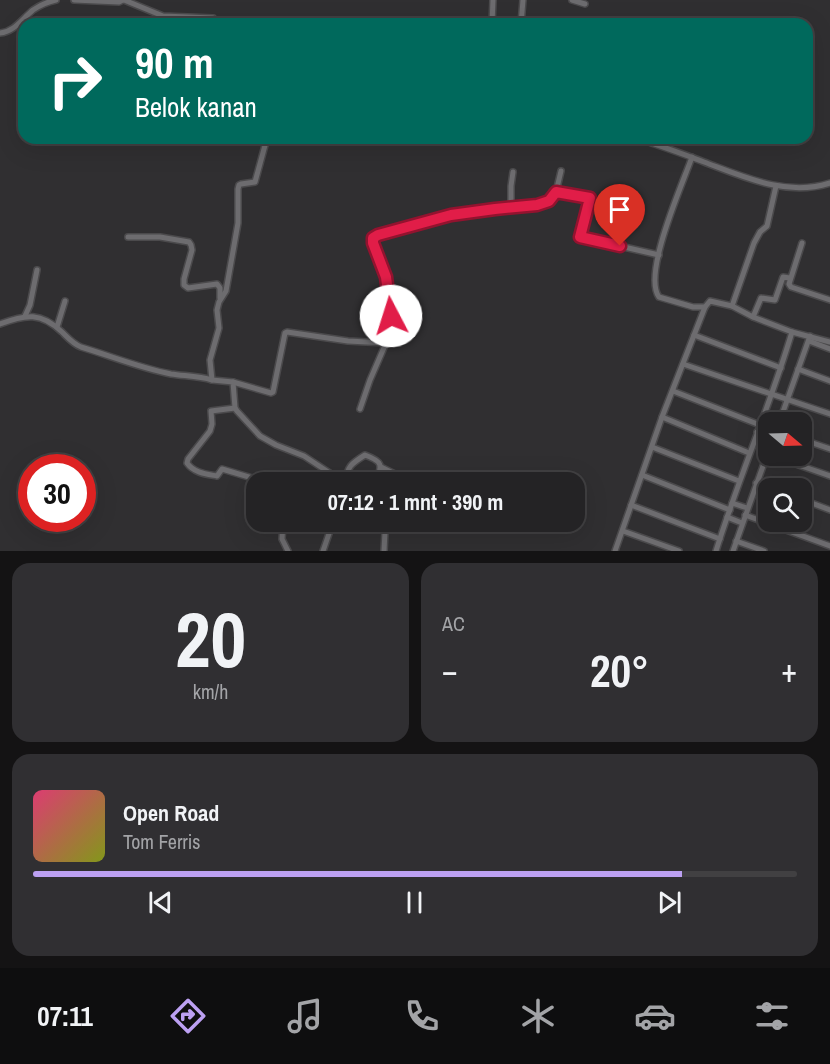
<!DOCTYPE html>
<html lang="id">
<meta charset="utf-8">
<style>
body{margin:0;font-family:"Archivo Narrow",sans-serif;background:#302f32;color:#f1f3f6;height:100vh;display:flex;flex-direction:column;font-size:22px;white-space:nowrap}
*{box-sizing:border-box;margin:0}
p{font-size:20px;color:#a3a4a7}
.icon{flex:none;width:33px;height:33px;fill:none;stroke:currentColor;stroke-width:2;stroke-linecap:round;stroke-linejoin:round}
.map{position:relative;height:551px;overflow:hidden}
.side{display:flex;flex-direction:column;gap:12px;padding:12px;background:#141314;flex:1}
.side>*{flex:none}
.top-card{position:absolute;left:18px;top:18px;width:795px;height:126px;border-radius:18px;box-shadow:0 6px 24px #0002,0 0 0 2px #414042;background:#00695c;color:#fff;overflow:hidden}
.needle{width:39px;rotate:109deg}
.controls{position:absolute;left:758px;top:412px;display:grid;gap:12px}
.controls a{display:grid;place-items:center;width:54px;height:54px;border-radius:12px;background:#242325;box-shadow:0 6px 24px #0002,0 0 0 2px #414042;font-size:30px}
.speed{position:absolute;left:18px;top:454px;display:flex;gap:12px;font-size:30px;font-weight:700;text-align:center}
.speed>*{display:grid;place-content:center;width:78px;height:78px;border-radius:50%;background:#242325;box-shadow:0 6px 24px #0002,0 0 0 2px #414042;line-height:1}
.speed .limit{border:9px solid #d22;background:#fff;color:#111}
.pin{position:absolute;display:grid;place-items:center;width:51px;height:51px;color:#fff;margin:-62px -26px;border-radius:50% 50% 50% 0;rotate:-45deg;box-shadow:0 0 6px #0007}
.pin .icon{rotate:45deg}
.me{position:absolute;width:66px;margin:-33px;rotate:355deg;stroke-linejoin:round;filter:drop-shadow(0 0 4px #0008)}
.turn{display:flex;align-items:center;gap:21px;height:126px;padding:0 18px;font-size:27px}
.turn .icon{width:78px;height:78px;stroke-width:2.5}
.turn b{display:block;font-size:42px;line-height:51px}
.big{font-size:45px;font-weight:800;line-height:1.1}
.side .card{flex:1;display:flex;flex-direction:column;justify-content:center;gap:9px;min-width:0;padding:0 21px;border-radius:18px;background:#302f32}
.side .dial{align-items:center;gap:0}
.dial b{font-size:78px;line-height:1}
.song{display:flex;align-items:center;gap:18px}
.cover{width:72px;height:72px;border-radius:9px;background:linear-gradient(135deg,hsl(340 70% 55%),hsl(70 70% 35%))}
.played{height:6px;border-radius:3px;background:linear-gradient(90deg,#bca0f2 85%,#414042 85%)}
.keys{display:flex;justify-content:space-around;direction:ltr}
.heat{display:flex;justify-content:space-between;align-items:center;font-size:33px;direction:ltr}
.side .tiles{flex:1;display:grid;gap:12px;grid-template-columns:1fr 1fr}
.card:last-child{grid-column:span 2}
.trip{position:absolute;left:246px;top:472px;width:339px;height:60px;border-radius:18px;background:#242325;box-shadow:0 6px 24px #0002,0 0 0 2px #414042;font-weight:800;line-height:60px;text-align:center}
.tab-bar{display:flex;height:96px;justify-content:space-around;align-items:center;background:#0e0e0f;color:#a3a4a7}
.tab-bar .icon{width:42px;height:42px}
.tab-bar .on{color:#bca0f2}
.tab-bar b{font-size:27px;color:#f1f3f6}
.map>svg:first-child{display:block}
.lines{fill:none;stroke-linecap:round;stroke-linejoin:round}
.street-casing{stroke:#4b4a4c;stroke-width:8}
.street{stroke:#6d6c6f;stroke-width:5}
.route-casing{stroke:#92132f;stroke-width:15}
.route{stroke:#e11d48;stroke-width:10}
</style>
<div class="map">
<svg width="830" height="551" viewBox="0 0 830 551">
<rect width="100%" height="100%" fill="#302f31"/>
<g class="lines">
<defs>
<g id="street">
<polyline points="74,0 119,2 123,0"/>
<polyline points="124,0 163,16 213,18"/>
<polyline points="572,0 585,4"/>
<polyline points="492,24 493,0"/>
<polyline points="521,24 523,0"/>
<path d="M0,33C14,32 22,19 33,10C40,5 47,2 56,0"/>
<polyline points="267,138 255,182 241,184 239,185 238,189 238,223 226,291 219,302 217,310 219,328 210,360 212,380 233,382 235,408 237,411 260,436 276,445 304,456 345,483"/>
<path d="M628,138L643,140C663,147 684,154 704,162C744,177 787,197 830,183"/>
<path d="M692,157C683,183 642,274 659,297L693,307H705"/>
<polyline points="556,192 590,198 580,237 659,255"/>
<polyline points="511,207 511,186 513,172"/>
<polyline points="128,237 160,237 189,242 191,245 192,250 184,279 184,285 188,288 217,284 220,288 220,298"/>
<polyline points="802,243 789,284 791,287 830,300"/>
<polyline points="732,306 754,243 760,232 767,226 776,186"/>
<polyline points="25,316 30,305 37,270"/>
<polyline points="753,317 761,298 775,300 783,277 790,278"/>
<path d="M0,324C26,314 41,312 62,332C68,338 73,344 81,347C111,356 140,368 171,374C184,376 199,376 212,380"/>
<polyline points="57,327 65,301"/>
<polyline points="694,335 781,368"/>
<polyline points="809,341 830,349"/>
<path d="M386,343C390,322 393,299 386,278C383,266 377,254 373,243V238L378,235L451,215L544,203L556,192L561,171"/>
<polyline points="683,364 830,414"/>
<polyline points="798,369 830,381"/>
<polyline points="233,382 271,393 273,392 285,333 287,332 348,341 386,343 370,380 360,409"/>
<polyline points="673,391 760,425"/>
<path d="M235,408L211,411L212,424L210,431L188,459L187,463C194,473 206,474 217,476L222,469L259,480L262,483"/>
<polyline points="764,416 779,423"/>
<polyline points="662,417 749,453"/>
<polyline points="779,423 810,336"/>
<polyline points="757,432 768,435"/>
<polyline points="801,439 830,449"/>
<polyline points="652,447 739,481"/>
<polyline points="773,456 830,476"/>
<polyline points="381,467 401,477 404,481 403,483"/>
<polyline points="642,475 730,510"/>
<path d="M346,483C346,467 352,463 365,455C384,462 382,465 376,483"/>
<polyline points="756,483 772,489"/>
<polyline points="801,499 830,510"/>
<polyline points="256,501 255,505 256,510"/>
<polyline points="732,503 747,508"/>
<polyline points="631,505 720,539"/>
<polyline points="745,515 830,546"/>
<polyline points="727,517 742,523"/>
<polyline points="283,522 282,539 288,551"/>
<polyline points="623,531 679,551"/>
<polyline points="736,541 764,551"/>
<polyline points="323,551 333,522"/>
<polyline points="384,551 385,532 388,522"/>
<polyline points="615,551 662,417 705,307 710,301 732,306 753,317 792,332 830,342"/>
<path d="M716,551C739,477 770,406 792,332"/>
<polyline points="733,551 768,452"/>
</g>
</defs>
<use href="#street" class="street-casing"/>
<use href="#street" class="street"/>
</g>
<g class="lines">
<defs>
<polyline id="route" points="391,316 386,277 373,243 373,238 378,235 451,215 495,209 537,205 549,201 556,192 590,198 580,237 620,246"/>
</defs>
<use href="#route" class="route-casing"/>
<use href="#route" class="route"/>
</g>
</svg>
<div class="controls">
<a><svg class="needle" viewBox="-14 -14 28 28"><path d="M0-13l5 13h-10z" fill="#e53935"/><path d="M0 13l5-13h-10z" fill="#a3a4a7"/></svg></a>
<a><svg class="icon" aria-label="search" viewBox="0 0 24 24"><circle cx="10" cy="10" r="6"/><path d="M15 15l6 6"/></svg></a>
</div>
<div class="speed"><div class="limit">30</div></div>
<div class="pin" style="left:620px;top:246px;background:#d93025"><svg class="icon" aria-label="arrive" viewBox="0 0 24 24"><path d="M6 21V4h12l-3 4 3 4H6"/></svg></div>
<svg class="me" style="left:391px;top:316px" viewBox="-20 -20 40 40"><circle r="19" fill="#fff"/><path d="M0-13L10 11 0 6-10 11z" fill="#e11d48"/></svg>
<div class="trip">07:12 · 1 mnt · 390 m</div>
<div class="top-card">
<div class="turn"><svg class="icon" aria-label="right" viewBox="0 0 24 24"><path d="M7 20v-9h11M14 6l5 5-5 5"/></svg><div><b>90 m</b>Belok kanan</div></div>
</div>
</div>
<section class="side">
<div class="tiles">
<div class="card dial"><b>20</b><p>km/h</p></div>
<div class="card"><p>AC</p>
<div class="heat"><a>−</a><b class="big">20°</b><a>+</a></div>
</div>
<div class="card">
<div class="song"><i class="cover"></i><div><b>Open Road</b><p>Tom Ferris</p></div></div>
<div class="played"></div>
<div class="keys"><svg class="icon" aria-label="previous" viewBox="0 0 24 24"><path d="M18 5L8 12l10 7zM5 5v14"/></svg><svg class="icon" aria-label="pause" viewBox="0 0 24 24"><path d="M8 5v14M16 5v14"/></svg><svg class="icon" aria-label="next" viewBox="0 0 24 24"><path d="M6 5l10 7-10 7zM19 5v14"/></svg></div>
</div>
</div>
</section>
<nav class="tab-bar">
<b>07:11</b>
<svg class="icon on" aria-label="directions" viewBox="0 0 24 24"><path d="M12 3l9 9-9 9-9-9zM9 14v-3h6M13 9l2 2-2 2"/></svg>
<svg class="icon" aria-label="music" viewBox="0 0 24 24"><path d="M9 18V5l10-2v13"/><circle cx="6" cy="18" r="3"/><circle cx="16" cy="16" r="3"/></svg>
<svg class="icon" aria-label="phone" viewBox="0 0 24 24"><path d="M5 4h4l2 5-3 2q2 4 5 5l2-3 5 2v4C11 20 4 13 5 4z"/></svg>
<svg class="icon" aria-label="climate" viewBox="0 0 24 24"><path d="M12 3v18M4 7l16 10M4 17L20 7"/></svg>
<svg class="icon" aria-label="car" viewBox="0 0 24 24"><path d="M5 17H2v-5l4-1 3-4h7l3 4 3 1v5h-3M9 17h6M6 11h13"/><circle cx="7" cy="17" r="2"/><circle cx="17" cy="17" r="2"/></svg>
<svg class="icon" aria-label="filters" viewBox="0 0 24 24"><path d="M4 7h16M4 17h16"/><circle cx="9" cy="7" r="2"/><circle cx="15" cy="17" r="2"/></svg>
</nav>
